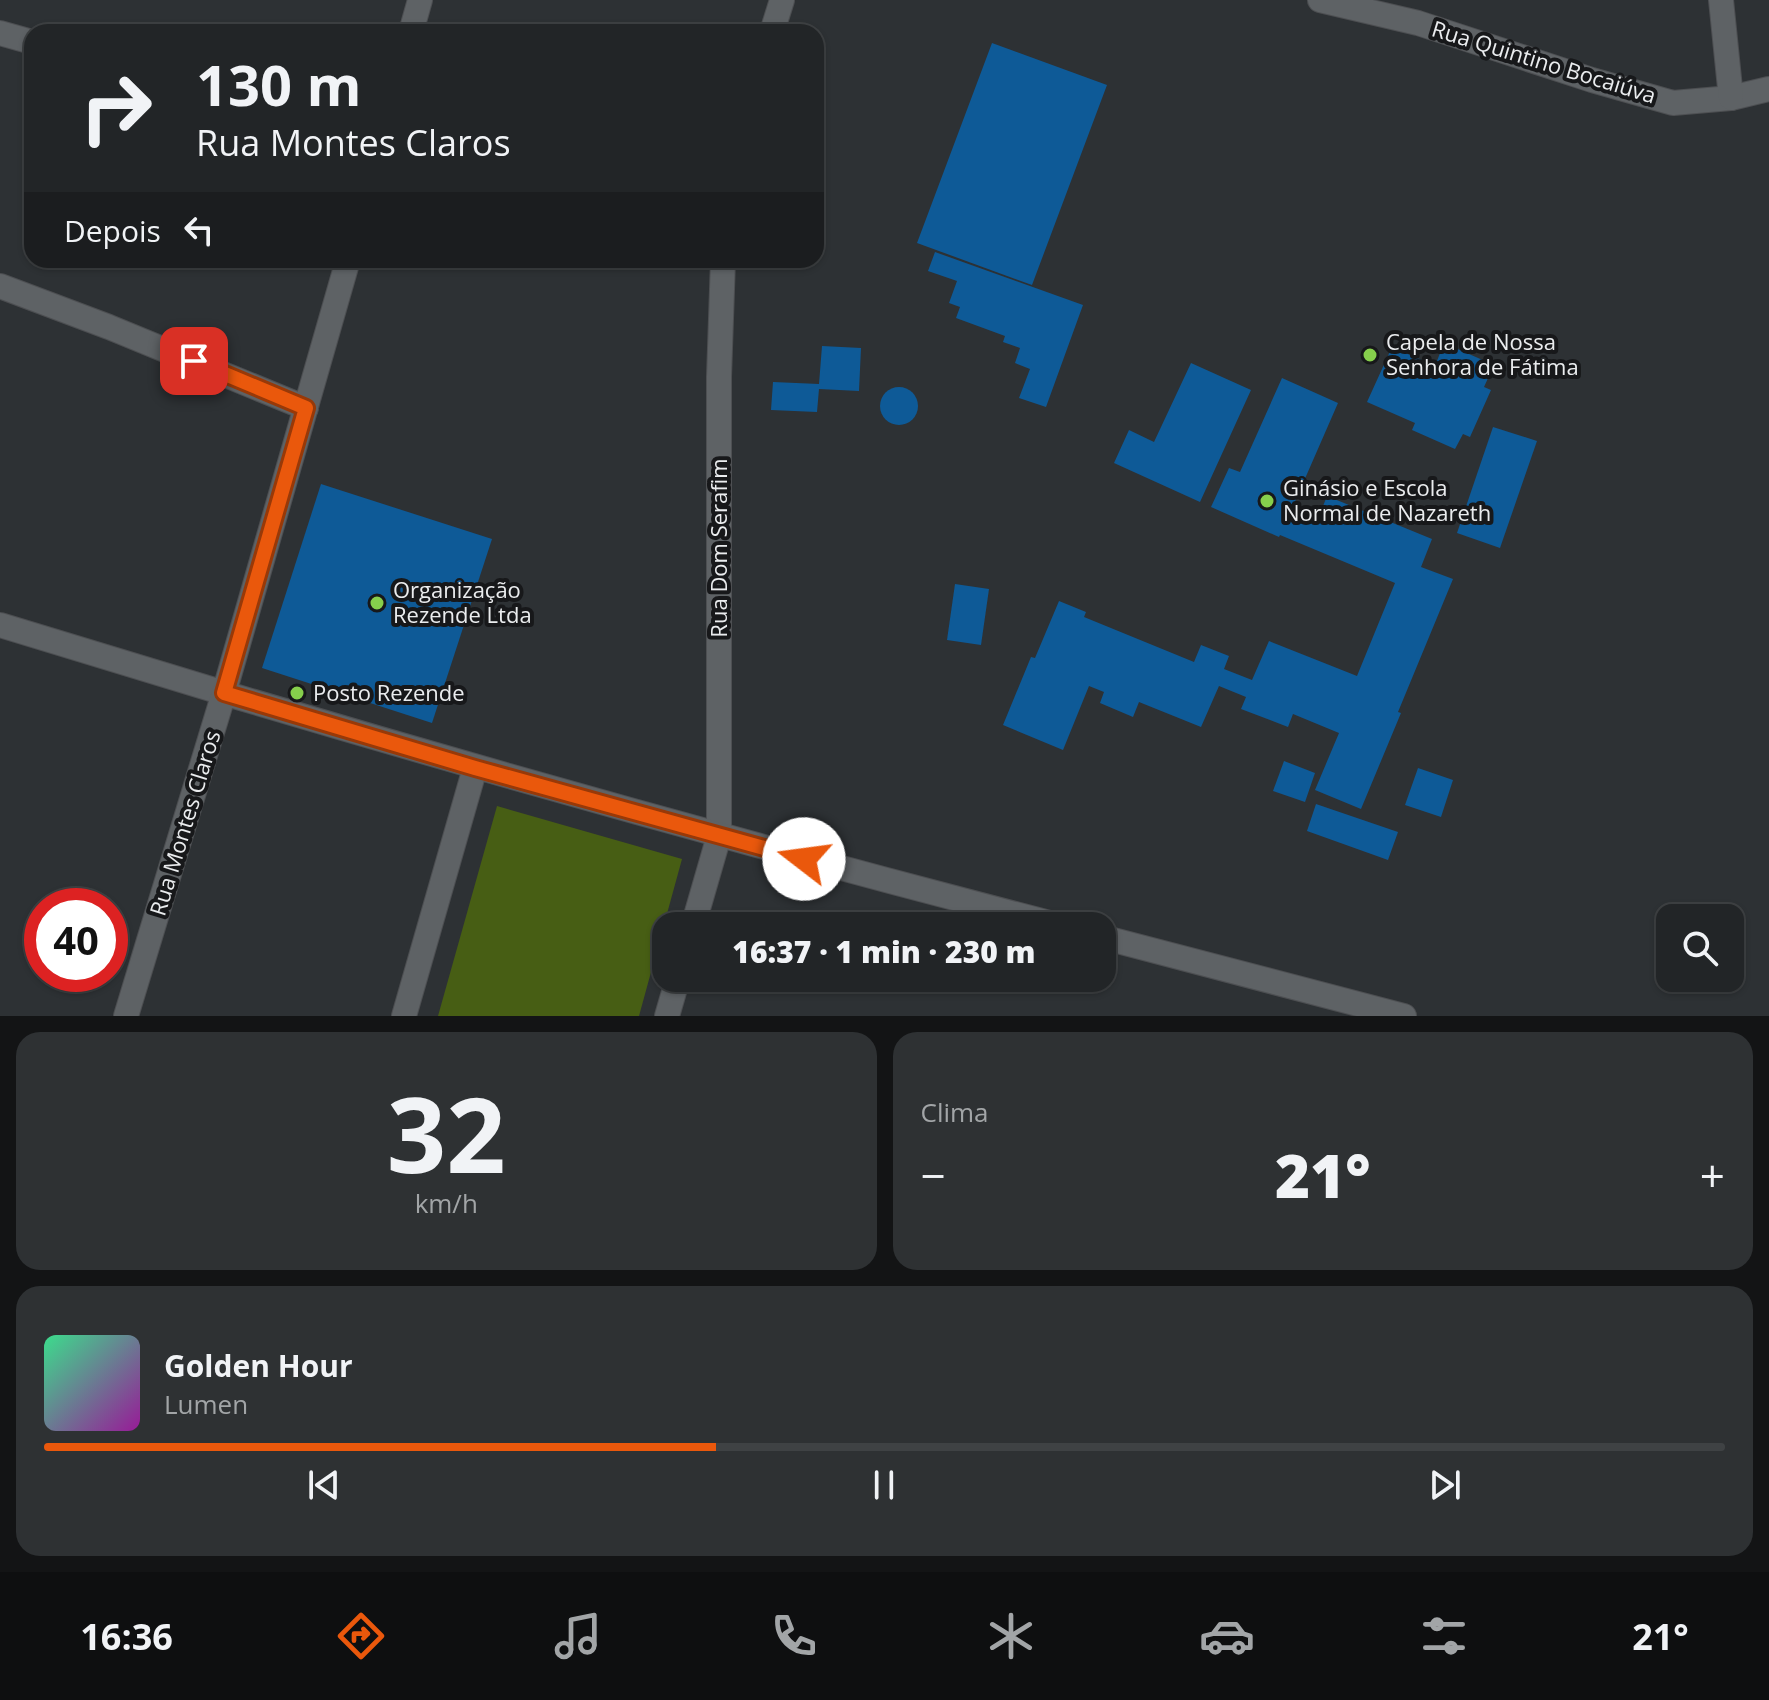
<!DOCTYPE html>
<html lang="pt">
<meta charset="utf-8">
<style>
body{margin:0;font-family:"Open Sans",sans-serif;background:#2e3133;color:#f1f3f6;height:100vh;display:flex;flex-direction:column;font-size:30px;white-space:nowrap}
*{box-sizing:border-box;margin:0}
p{font-size:26px;color:#a2a5a7}
.icon{flex:none;width:44px;height:44px;fill:none;stroke:currentColor;stroke-width:2;stroke-linecap:round;stroke-linejoin:round}
.map{position:relative;height:1016px;overflow:hidden}
.sheet{display:flex;flex-direction:column;gap:16px;padding:16px;background:#131415;flex:1}
.sheet>*{flex:none}
.top-card{position:absolute;left:24px;top:24px;width:800px;height:244px;border-radius:24px;box-shadow:0 2px 6px #0004,0 0 0 2px #3f4244;background:#222527;color:#f1f3f6;overflow:hidden}
.controls{position:absolute;left:1656px;top:904px;display:grid;gap:16px}
.controls a{display:grid;place-items:center;width:88px;height:88px;border-radius:16px;background:#222527;box-shadow:0 2px 6px #0004,0 0 0 2px #3f4244;font-size:40px}
.speed{position:absolute;left:24px;top:888px;display:flex;gap:16px;font-size:40px;font-weight:700;text-align:center}
.speed>*{display:grid;place-content:center;width:104px;height:104px;border-radius:50%;background:#222527;box-shadow:0 2px 6px #0004,0 0 0 2px #3f4244;line-height:1}
.speed .limit{border:12px solid #d22;background:#fff;color:#111}
.pin{position:absolute;display:grid;place-items:center;width:68px;height:68px;color:#fff;margin:-34px;border-radius:16px;box-shadow:0 4px 12px #0006}
.me{position:absolute;width:88px;margin:-44px;rotate:285deg;stroke-linejoin:round;filter:drop-shadow(0 0 6px #0008)}
.turn{display:flex;align-items:center;gap:28px;height:168px;padding:0 40px;font-size:36px}
.turn .icon{width:104px;height:104px;stroke-width:2.5}
.turn b{display:block;font-size:56px;line-height:68px}
.then{display:flex;align-items:center;height:76px;padding:0 40px;background:#0003;gap:16px;font-size:30px}
.big{font-size:60px;font-weight:800;line-height:1.1}
.sheet .card{flex:1;display:flex;flex-direction:column;justify-content:center;gap:12px;min-width:0;padding:0 28px;border-radius:24px;background:#2e3133}
.sheet .dial{align-items:center;gap:0}
.dial b{font-size:104px;line-height:1}
.song{display:flex;align-items:center;gap:24px}
.cover{width:96px;height:96px;border-radius:12px;background:linear-gradient(135deg,hsl(150 70% 55%),hsl(300 70% 35%))}
.played{height:8px;border-radius:4px;background:linear-gradient(90deg,#ea580c 40%,#3f4244 40%)}
.keys{display:flex;justify-content:space-around;direction:ltr}
.heat{display:flex;justify-content:space-between;align-items:center;font-size:44px;direction:ltr}
.sheet .tiles{flex:1;display:grid;gap:16px;grid-template-columns:1fr 1fr}
.card:last-child{grid-column:span 2}
.trip{position:absolute;left:652px;top:912px;width:464px;height:80px;border-radius:24px;background:#222527;box-shadow:0 2px 6px #0004,0 0 0 2px #3f4244;font-weight:800;line-height:80px;text-align:center}
.tabs{display:flex;height:128px;justify-content:space-around;align-items:center;background:#0e0f10;color:#a2a5a7}
.tabs .icon{width:56px;height:56px}
.tabs .active{color:#ea580c}
.tabs b{font-size:36px;color:#f1f3f6}
.map>svg:first-child{display:block}
.green{fill:#475e14}
.building{fill:#0e5a97}
.lines{fill:none;stroke-linecap:round;stroke-linejoin:round}
.minor-casing{stroke:#4d4f52;stroke-width:26}
.tertiary-casing{stroke:#4d4f52;stroke-width:26}
.minor{stroke:#5e6265;stroke-width:24}
.tertiary{stroke:#5e6265;stroke-width:24}
.route-casing{stroke:#983908;stroke-width:20}
.route{stroke:#ea580c;stroke-width:14}
.poi-dot{fill:#86cf4c;stroke:#17181a;stroke-width:3}
.labels{text-anchor:middle;stroke-width:8;stroke-linejoin:round;paint-order:stroke}
.street-label{font-size:22px;fill:#eaecee;stroke:#17181a}
.poi-label{font-size:22px;fill:#eaecee;stroke:#17181a;text-anchor:start}
</style>
<div class="map">
<svg width="1769" height="1016" viewBox="0 0 1769 1016">
<rect width="100%" height="100%" fill="#2d3134"/>
<polygon class="green" points="497,806 682,859 639,1016 438,1016"/>
<g class="building">
<polygon points="992,43 1107,85 1032,285 917,243"/>
<polygon points="935,252 1083,305 1046,407 1019,398 1030,369 1015,363 1020,348 1003,342 1005,336 956,318 960,307 949,303 957,281 928,271"/>
<polygon points="1444,343 1494,365 1484,387 1491,390 1470,437 1463,434 1455,449 1412,430 1415,423 1367,402 1392,347 1435,366"/>
<polygon points="822,346 861,348 859,391 819,389 817,412 771,410 773,382 819,384"/>
<polygon points="1191,363 1251,390 1200,502 1114,463 1129,430 1154,442"/>
<polygon points="1282,378 1338,403 1290,513 1316,524 1327,496 1432,539 1421,567 1453,579 1398,712 1401,713 1361,809 1315,790 1339,733 1293,714 1288,727 1241,709 1246,697 1219,686 1201,727 1139,702 1133,717 1100,703 1104,692 1089,686 1063,750 1003,725 1031,657 1035,658 1059,601 1086,612 1084,617 1194,662 1201,645 1229,656 1224,669 1252,680 1269,641 1357,676 1395,583 1280,535 1279,537 1211,507 1229,468 1240,472"/>
<circle cx="899" cy="406" r="19"/>
<polygon points="1493,427 1537,441 1500,548 1457,533"/>
<polygon points="321,484 492,539 432,723 262,668"/>
<polygon points="955,584 989,589 981,645 947,640"/>
<polygon points="1284,761 1315,773 1305,802 1273,791"/>
<polygon points="1418,768 1453,780 1441,817 1405,805"/>
<polygon points="1316,804 1398,832 1388,860 1307,831"/>
</g>
<g class="lines">
<defs>
<g id="minor">
<polyline points="1320,0 1418,23 1592,80 1673,103 1731,98 1769,89"/>
<polyline points="1721,0 1731,98"/>
<polyline points="411,32 420,0"/>
<polyline points="772,32 782,0"/>
<polyline points="0,33 32,42"/>
<polyline points="0,286 109,327 306,408"/>
<polyline points="0,625 224,693 348,260"/>
<polyline points="693,926 719,836 719,377 723,260"/>
<polyline points="404,1016 475,768"/>
<polyline points="667,1016 678,978"/>
</g>
<g id="tertiary">
<polyline points="1102,937 1404,1016"/>
<path d="M126,1016L224,693C502,776 780,853 1061,926"/>
</g>
</defs>
<use href="#minor" class="minor-casing"/>
<use href="#tertiary" class="tertiary-casing"/>
<use href="#minor" class="minor"/>
<use href="#tertiary" class="tertiary"/>
</g>
<g class="lines">
<defs>
<polyline id="route" points="194,361 306,408 224,693 475,768 804,859"/>
</defs>
<use href="#route" class="route-casing"/>
<use href="#route" class="route"/>
</g>
<g class="poi-dot">
<circle cx="1370" cy="355" r="8"/>
<circle cx="1267" cy="501" r="8"/>
<circle cx="377" cy="603" r="8"/>
<circle cx="297" cy="693" r="8"/>
</g>
<g class="labels">
<g class="street-label">
<text transform="translate(1544 62) rotate(17)" y="8">Rua Quintino Bocaiúva</text>
<text transform="translate(719 548) rotate(-90)" y="8">Rua Dom Serafim</text>
<text transform="translate(185 823) rotate(-73)" y="8">Rua Montes Claros</text>
</g>
<g class="poi-label">
<text x="1386" y="350">Capela de Nossa<tspan x="1386" dy="25">Senhora de Fátima</tspan></text>
<text x="1283" y="496">Ginásio e Escola<tspan x="1283" dy="25">Normal de Nazareth</tspan></text>
<text x="393" y="598">Organização<tspan x="393" dy="25">Rezende Ltda</tspan></text>
<text x="313" y="701">Posto Rezende</text>
</g>
</g>
</svg>
<div class="controls">
<a><svg class="icon" aria-label="search" viewBox="0 0 24 24"><circle cx="10" cy="10" r="6"/><path d="M15 15l6 6"/></svg></a>
</div>
<div class="speed"><div class="limit">40</div></div>
<div class="pin" style="left:194px;top:361px;background:#d93025"><svg class="icon" aria-label="arrive" viewBox="0 0 24 24"><path d="M6 21V4h12l-3 4 3 4H6"/></svg></div>
<svg class="me" style="left:804px;top:859px" viewBox="-20 -20 40 40"><circle r="19" fill="#fff"/><path d="M0-13L10 11 0 6-10 11z" fill="#ea580c"/></svg>
<div class="trip">16:37 · 1 min · 230 m</div>
<div class="top-card">
<div class="turn"><svg class="icon" aria-label="right" viewBox="0 0 24 24"><path d="M7 20v-9h11M14 6l5 5-5 5"/></svg><div><b>130 m</b>Rua Montes Claros</div></div>
<div class="then">Depois<svg class="icon" aria-label="left" viewBox="0 0 24 24"><path d="M17 20v-9H6M10 6l-5 5 5 5"/></svg></div>
</div>
</div>
<section class="sheet">
<div class="tiles">
<div class="card dial"><b>32</b><p>km/h</p></div>
<div class="card"><p>Clima</p>
<div class="heat"><a>−</a><b class="big">21°</b><a>+</a></div>
</div>
<div class="card">
<div class="song"><i class="cover"></i><div><b>Golden Hour</b><p>Lumen</p></div></div>
<div class="played"></div>
<div class="keys"><svg class="icon" aria-label="previous" viewBox="0 0 24 24"><path d="M18 5L8 12l10 7zM5 5v14"/></svg><svg class="icon" aria-label="pause" viewBox="0 0 24 24"><path d="M8 5v14M16 5v14"/></svg><svg class="icon" aria-label="next" viewBox="0 0 24 24"><path d="M6 5l10 7-10 7zM19 5v14"/></svg></div>
</div>
</div>
</section>
<nav class="tabs">
<b>16:36</b>
<svg class="icon active" aria-label="directions" viewBox="0 0 24 24"><path d="M12 3l9 9-9 9-9-9zM9 14v-3h6M13 9l2 2-2 2"/></svg>
<svg class="icon" aria-label="music" viewBox="0 0 24 24"><path d="M9 18V5l10-2v13"/><circle cx="6" cy="18" r="3"/><circle cx="16" cy="16" r="3"/></svg>
<svg class="icon" aria-label="phone" viewBox="0 0 24 24"><path d="M5 4h4l2 5-3 2q2 4 5 5l2-3 5 2v4C11 20 4 13 5 4z"/></svg>
<svg class="icon" aria-label="climate" viewBox="0 0 24 24"><path d="M12 3v18M4 7l16 10M4 17L20 7"/></svg>
<svg class="icon" aria-label="car" viewBox="0 0 24 24"><path d="M5 17H2v-5l4-1 3-4h7l3 4 3 1v5h-3M9 17h6M6 11h13"/><circle cx="7" cy="17" r="2"/><circle cx="17" cy="17" r="2"/></svg>
<svg class="icon" aria-label="filters" viewBox="0 0 24 24"><path d="M4 7h16M4 17h16"/><circle cx="9" cy="7" r="2"/><circle cx="15" cy="17" r="2"/></svg>
<b>21°</b>
</nav>
